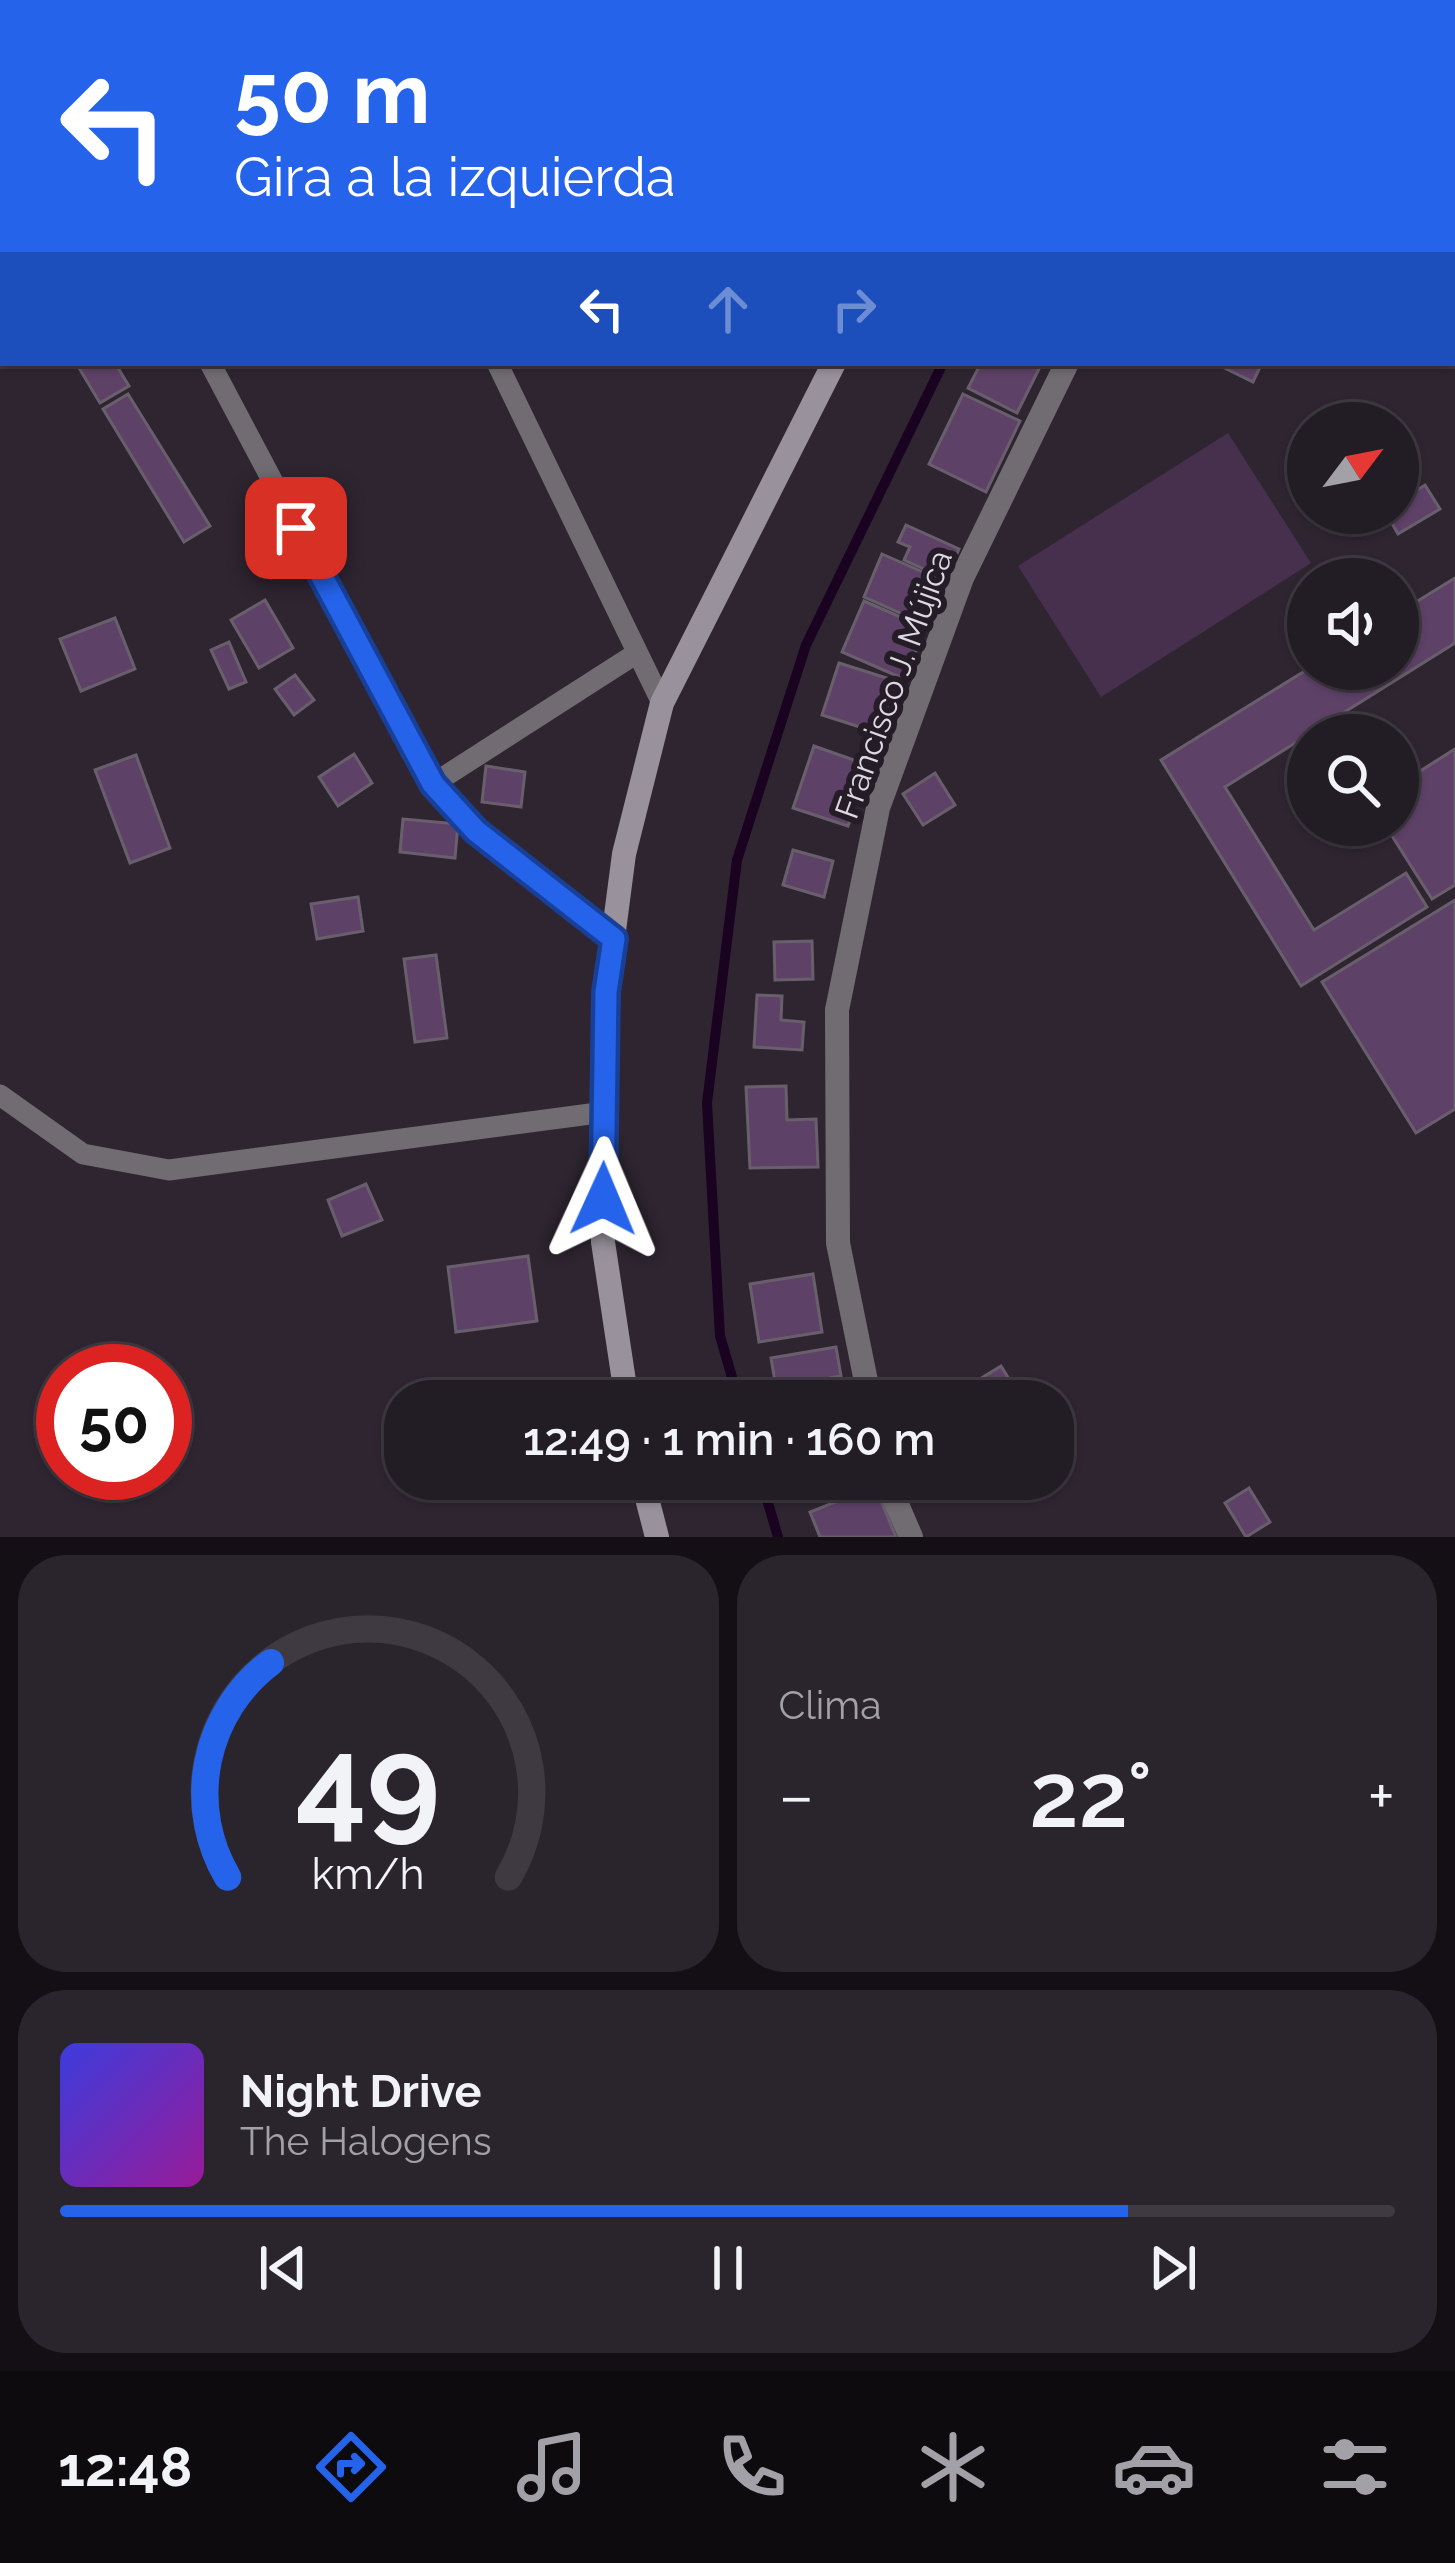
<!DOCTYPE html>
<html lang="es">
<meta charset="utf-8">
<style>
body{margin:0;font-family:Raleway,sans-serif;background:#2a252d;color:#f1f3f6;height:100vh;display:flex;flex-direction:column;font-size:45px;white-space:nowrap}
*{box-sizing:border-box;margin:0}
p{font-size:39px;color:#a2a1a7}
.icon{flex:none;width:66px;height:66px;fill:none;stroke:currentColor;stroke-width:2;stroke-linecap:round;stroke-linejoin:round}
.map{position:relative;height:1537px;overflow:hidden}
.drawer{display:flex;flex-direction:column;gap:18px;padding:18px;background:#130f14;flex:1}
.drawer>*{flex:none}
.guide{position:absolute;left:0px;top:0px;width:1455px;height:366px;box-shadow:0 3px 9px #0004,0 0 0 3px #3f3a42;background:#2563eb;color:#fff;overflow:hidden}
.needle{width:78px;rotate:58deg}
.buttons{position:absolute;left:1287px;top:402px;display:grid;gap:24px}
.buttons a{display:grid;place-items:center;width:132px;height:132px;border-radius:50%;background:#221c25;box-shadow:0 3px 9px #0004,0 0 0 3px #3f3a42;font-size:60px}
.speed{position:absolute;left:36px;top:1344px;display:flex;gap:24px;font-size:60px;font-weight:700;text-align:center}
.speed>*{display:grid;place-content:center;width:156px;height:156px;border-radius:50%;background:#221c25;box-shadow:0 3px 9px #0004,0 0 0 3px #3f3a42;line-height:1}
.speed .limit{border:18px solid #d22;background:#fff;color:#111}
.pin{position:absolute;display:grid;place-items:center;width:102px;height:102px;color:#fff;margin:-51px;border-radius:24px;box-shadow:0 6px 18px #0006}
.me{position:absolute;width:132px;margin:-66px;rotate:1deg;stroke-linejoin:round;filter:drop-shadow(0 0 9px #0008)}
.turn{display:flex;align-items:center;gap:42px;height:252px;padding:0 36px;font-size:54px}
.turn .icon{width:156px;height:156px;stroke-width:2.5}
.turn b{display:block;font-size:84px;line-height:102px}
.lanes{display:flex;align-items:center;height:114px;padding:0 36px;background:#0003;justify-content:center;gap:60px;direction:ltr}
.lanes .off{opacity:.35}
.big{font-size:90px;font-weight:600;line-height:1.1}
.drawer .tile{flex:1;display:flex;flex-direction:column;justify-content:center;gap:18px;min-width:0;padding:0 42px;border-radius:48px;background:#2a252d}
.drawer .dial{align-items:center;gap:0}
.dial svg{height:312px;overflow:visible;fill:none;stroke:#3f3a42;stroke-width:7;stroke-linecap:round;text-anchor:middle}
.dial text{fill:#f1f3f6;stroke:none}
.song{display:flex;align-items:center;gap:36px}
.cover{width:144px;height:144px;border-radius:18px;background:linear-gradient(135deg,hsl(240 70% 55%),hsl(300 70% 35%))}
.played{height:12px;border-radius:6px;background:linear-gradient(90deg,#2563eb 80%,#3f3a42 80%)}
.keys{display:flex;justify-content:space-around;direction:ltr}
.heat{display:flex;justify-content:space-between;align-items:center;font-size:66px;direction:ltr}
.drawer .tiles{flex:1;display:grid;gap:18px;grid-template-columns:1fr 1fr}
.tile:last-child{grid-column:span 2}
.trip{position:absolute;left:384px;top:1380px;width:690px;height:120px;border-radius:48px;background:#221c25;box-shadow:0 3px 9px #0004,0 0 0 3px #3f3a42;font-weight:600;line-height:120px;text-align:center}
.menu{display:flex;height:192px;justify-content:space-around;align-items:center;background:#0e0b0f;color:#a2a1a7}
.menu .icon{width:84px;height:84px}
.menu .current{color:#2563eb}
.menu b{font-size:54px;color:#f1f3f6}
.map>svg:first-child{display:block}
.green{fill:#46304e}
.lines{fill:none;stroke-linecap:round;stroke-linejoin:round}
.stream{stroke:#1a0221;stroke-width:10}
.building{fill:#5e4167;stroke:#695f6c;stroke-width:3}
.service{stroke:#716c72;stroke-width:21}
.minor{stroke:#716c72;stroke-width:24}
.secondary{stroke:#99929c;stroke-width:24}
.route-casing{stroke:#184099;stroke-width:30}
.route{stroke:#2563eb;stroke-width:21}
.labels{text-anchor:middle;stroke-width:12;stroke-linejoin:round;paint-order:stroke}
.street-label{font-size:33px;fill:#ded8e0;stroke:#241c27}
</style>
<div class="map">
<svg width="1455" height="1537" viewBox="0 0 1455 1537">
<rect width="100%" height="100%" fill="#2e2531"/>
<polygon class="green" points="1228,433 1311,563 1101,697 1018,566"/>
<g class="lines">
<g class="stream">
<polyline points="1117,3 1119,0"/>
<polyline points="739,1401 720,1336 707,1103 737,860 806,645 943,363"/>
<polyline points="761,1479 778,1537"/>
</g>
</g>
<g class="building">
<polygon points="665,0 914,0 913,3"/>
<polygon points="76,363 115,363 129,386 100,403"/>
<polygon points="981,363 1042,363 1017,413 968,388"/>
<polygon points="1214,363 1262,363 1253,382"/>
<polygon points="128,394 210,526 184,542 103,409"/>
<polygon points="963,394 1020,421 986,492 929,464"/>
<polygon points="1425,485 1440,509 1398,534 1386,513 1398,513 1398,502"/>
<polygon points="906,525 959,549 946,579 904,560 910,547 898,542"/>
<polygon points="882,554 941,580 923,623 864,597"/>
<polygon points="1455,578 1455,643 1225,787 1314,930 1406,873 1427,907 1301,986 1161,760 1308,669 1398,669 1398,613"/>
<polygon points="265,600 293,648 259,668 231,620"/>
<polygon points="864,601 926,628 904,679 842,652"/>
<polygon points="115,618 135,669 81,691 60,639"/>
<polygon points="229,642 246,682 229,689 211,650"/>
<polygon points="839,663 896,681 879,733 822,715"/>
<polygon points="295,675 314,700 294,715 275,689"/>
<polygon points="814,746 868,765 848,826 793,808"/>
<polygon points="1455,749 1455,885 1432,899 1385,825 1398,825 1398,785"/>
<polygon points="354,754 372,783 338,806 319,777"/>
<polygon points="136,755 170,848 130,863 95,770"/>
<polygon points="486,766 525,772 521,807 482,802"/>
<polygon points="935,773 955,805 923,825 903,794"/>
<polygon points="403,819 458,824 455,858 400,852"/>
<polygon points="793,850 833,861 824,897 783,885"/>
<polygon points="358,897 363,931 317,939 311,904"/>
<polygon points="1455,900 1455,1109 1416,1133 1322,982"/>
<polygon points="812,941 813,979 775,980 774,942"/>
<polygon points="436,955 447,1038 415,1042 404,959"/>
<polygon points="757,995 782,996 781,1020 804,1022 802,1050 754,1047"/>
<polygon points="786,1086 787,1120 816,1119 818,1167 750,1168 746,1087"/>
<polygon points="366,1184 382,1220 342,1236 328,1200"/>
<polygon points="528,1256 537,1321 456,1332 448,1267"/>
<polygon points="813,1274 822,1332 759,1342 750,1284"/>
<polygon points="836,1347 841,1376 776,1388 771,1358"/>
<polygon points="1001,1366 1022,1400 944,1401"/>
<polygon points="840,1388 843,1401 787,1401"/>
<polygon points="875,1486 896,1537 820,1537 810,1512"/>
<polygon points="1249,1488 1270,1522 1246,1537 1225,1503"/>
</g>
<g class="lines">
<g class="service">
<polyline points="210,363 433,784 476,831 614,939"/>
<polyline points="497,363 662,703"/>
<polyline points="433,784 637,653"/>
<polyline points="0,1095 83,1154 169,1170 605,1112"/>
</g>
<g class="minor">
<polyline points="1232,3 1234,0"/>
<polyline points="870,1401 838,1243 837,1010 878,808 962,578 1067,363"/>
<polyline points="886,1479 911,1537"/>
</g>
<g class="secondary">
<polyline points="1013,3 1015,0"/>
<polyline points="627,1401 603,1242 606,992 624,854 662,703 834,363"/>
<polyline points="642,1479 657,1537"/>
</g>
</g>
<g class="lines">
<defs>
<polyline id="route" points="296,528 433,784 476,831 614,939 606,992 603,1199"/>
</defs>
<use href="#route" class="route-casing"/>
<use href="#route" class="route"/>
</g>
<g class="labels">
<g class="street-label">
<text transform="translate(893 684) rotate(-70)" y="12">Francisco J. Mújica</text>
</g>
</g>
</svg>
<div class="buttons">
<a><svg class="needle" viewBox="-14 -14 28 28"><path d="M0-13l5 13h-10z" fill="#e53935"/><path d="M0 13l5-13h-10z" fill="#a2a1a7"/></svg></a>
<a><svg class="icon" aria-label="sound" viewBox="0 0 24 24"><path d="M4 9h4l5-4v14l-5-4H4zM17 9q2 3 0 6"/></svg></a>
<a><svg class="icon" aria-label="search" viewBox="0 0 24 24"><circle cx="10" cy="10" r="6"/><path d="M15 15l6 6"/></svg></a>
</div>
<div class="speed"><div class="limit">50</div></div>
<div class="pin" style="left:296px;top:528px;background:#d93025"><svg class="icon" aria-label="arrive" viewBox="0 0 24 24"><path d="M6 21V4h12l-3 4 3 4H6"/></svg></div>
<svg class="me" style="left:603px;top:1199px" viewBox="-20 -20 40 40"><path d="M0-17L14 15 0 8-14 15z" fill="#2563eb" stroke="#fff" stroke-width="4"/></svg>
<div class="trip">12:49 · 1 min · 160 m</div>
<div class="guide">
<div class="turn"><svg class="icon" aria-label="left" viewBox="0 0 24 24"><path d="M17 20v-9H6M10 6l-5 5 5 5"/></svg><div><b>50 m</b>Gira a la izquierda</div></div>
<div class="lanes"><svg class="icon" aria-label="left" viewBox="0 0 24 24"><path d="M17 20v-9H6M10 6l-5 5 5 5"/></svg><svg class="icon off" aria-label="ahead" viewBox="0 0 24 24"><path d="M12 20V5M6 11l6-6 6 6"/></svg><svg class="icon off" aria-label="right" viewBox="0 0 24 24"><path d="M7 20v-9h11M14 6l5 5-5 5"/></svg></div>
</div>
</div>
<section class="drawer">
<div class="tiles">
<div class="tile dial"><svg viewBox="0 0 100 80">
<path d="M14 69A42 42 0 1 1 86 69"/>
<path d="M14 69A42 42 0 0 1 25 14" stroke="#2563eb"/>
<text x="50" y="56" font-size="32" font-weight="700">49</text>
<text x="50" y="72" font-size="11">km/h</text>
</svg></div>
<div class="tile"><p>Clima</p>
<div class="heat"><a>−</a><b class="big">22°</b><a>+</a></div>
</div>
<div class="tile">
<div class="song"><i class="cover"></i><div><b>Night Drive</b><p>The Halogens</p></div></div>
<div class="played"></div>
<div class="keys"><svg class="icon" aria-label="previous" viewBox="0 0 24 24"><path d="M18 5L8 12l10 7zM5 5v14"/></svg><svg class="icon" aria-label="pause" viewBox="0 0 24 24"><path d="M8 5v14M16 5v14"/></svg><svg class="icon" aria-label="next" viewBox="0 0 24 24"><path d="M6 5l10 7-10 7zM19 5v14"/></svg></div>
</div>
</div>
</section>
<nav class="menu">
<b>12:48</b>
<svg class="icon current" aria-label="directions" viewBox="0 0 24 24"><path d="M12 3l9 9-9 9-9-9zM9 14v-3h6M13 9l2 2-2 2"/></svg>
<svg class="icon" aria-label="music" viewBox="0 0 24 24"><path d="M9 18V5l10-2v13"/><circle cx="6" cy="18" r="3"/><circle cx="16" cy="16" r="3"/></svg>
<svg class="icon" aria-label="phone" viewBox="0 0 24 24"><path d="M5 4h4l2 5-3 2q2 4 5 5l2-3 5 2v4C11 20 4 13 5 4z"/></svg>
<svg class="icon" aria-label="climate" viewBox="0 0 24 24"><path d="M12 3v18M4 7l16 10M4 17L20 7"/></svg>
<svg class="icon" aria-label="car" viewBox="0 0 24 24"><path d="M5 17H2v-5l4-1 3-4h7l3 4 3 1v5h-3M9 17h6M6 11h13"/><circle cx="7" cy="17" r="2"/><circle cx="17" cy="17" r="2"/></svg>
<svg class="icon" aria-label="filters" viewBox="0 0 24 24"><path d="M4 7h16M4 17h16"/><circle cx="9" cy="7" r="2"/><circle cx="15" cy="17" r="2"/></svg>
</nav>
